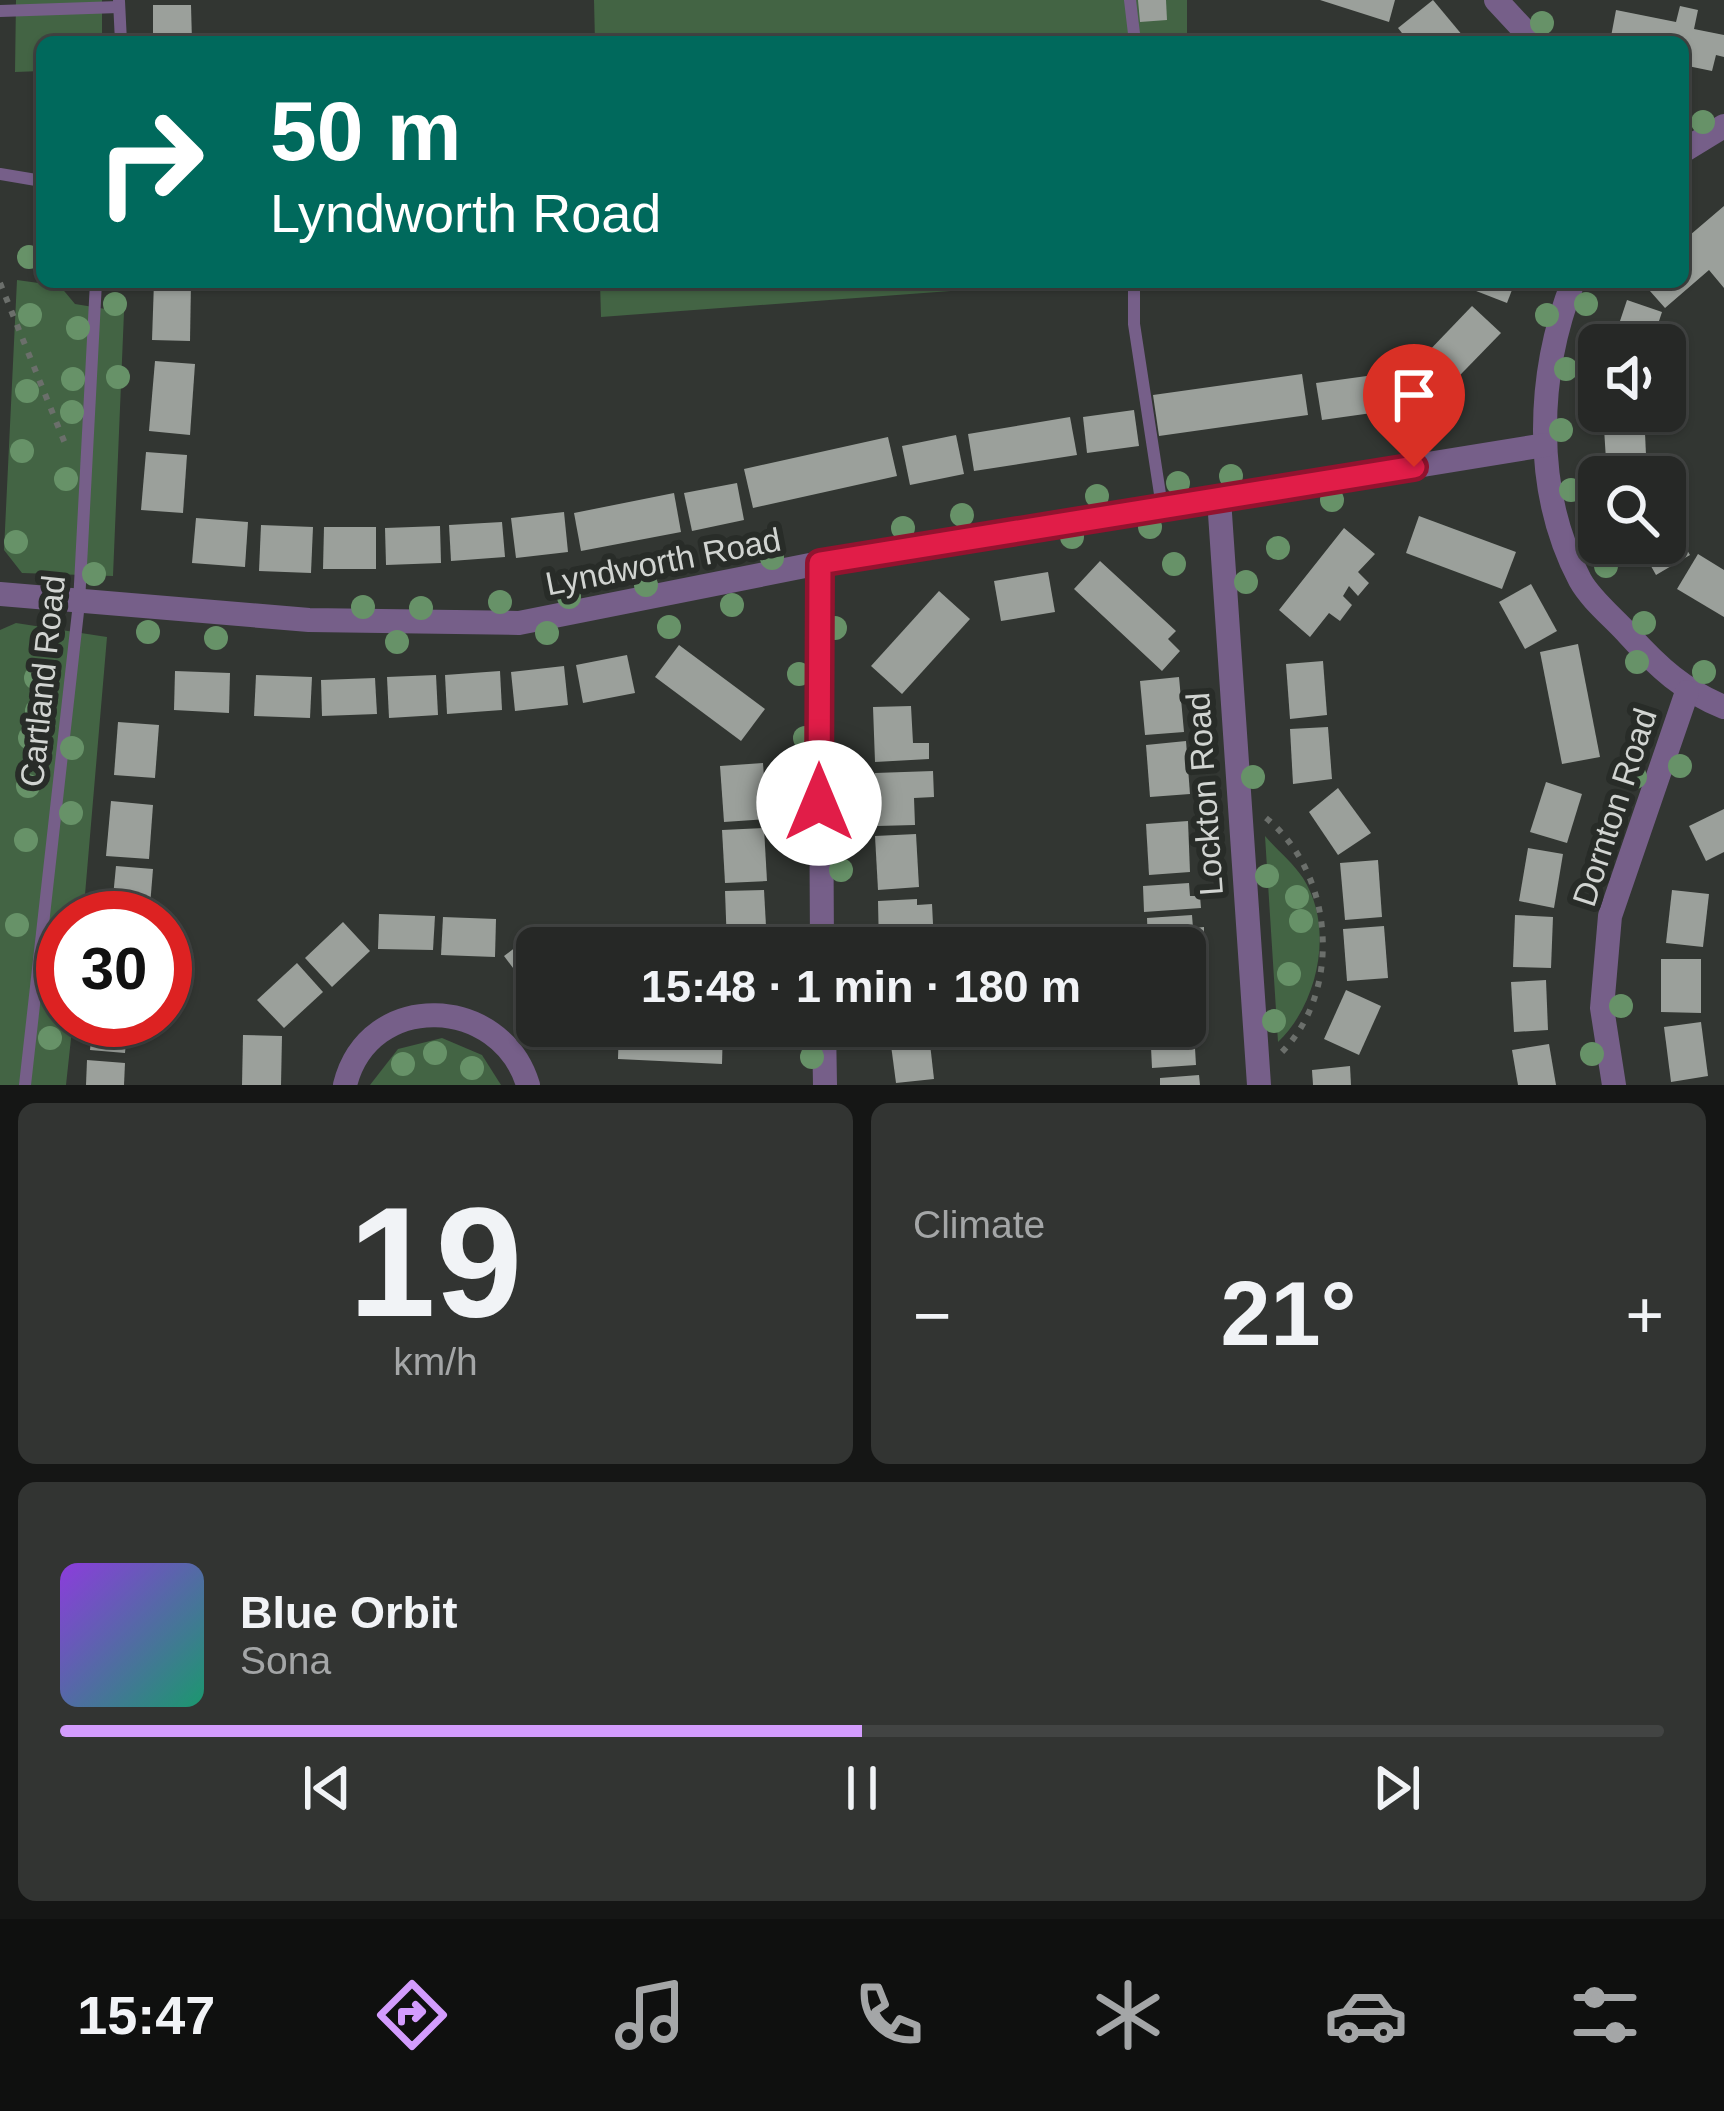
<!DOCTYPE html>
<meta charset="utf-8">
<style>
body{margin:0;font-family:Helvetica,sans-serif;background:#323432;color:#f1f3f6;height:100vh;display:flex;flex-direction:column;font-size:45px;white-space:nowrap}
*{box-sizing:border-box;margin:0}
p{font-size:39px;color:#a4a6a7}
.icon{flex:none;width:66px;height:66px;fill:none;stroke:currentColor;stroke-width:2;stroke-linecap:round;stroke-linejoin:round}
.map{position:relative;height:1085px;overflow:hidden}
.panel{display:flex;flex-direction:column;gap:18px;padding:18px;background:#151615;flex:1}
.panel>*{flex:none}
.guide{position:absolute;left:36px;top:36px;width:1653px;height:252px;border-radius:18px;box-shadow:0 3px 9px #0004,0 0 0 3px #424443;background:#00695c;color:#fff;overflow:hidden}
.buttons{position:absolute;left:1578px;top:324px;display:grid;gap:24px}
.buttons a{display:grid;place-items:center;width:108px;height:108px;border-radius:18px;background:#262826;box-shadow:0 3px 9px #0004,0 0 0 3px #424443;font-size:60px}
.speed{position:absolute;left:36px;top:891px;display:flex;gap:24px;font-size:60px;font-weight:700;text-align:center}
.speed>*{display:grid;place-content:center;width:156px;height:156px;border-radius:50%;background:#262826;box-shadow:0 3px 9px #0004,0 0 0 3px #424443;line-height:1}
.speed .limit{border:18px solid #d22;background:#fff;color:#111}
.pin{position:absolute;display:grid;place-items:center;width:102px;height:102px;color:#fff;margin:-123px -51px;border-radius:50% 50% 50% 0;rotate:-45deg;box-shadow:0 0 12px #0007}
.pin .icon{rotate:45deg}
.me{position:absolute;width:132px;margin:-66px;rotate:0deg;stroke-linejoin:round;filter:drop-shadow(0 0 9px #0008)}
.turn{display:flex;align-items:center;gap:42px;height:252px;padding:0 36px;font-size:54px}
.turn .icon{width:156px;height:156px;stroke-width:2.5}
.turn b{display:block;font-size:84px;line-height:102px}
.big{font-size:90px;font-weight:800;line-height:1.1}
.panel .widget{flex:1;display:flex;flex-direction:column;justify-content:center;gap:18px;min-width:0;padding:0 42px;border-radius:18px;background:#323432}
.panel .dial{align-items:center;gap:0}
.dial b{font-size:156px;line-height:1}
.song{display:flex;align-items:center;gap:36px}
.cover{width:144px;height:144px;border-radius:18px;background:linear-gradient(135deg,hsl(270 70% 55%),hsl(160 70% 35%))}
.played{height:12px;border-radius:6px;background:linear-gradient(90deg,#d39cfd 50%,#424443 50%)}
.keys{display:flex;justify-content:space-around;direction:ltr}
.heat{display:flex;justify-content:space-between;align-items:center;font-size:66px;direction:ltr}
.panel .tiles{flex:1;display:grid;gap:18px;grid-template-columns:1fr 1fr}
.widget:last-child{grid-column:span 2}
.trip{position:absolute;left:516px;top:927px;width:690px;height:120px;border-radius:18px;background:#262826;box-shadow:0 3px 9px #0004,0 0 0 3px #424443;font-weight:800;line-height:120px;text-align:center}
.menu{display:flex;height:192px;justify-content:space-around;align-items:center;background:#0f100f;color:#a4a6a7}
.menu .icon{width:84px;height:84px}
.menu .on{color:#d39cfd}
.menu b{font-size:54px;color:#f1f3f6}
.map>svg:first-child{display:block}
.green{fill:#436444}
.building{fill:#9ba09b}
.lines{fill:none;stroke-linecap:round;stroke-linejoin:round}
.path{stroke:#6b6f6b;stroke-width:6;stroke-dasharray:6 9;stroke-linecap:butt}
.lane{stroke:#765f89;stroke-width:12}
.street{stroke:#765f89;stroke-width:24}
.tree{fill:#679268}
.route-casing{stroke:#92132f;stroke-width:30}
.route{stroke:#e11d48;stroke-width:21}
.labels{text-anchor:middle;stroke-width:12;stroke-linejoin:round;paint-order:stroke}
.street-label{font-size:33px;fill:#d1d4d1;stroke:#282c28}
</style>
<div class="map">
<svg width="1724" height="1085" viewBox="0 0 1724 1085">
<rect width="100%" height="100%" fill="#323632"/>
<g class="green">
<polygon points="16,0 102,0 102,42 42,42 42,71 15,72"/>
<polygon points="594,0 1187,0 1187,42 595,42"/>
<polygon points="17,280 60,286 75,304 124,312 113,576 22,573 4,550"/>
<polygon points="600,282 1071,282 601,317"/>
<polygon points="16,623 107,637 83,918 63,918 63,1020 73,1020 66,1085 0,1085 0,630"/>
<path d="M1265,836C1277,850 1293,863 1303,878C1335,928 1318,1004 1278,1042Z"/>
<polygon points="442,1038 482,1055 501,1085 370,1085 398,1049"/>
</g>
<g class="building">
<polygon points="1138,0 1166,0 1167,20 1140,22"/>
<polygon points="1320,0 1395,0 1389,22"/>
<polygon points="1433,0 1468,42 1409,42 1398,28"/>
<polygon points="153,5 191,5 192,42 153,42"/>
<polygon points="1680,6 1698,10 1694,29 1724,35 1724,57 1716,55 1712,71 1683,65 1683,42 1610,42 1616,10 1676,22"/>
<polygon points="1724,206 1724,288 1709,270 1665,308 1642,282 1683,282 1683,241"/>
<polygon points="154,282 191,282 190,341 152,340"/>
<polygon points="1473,282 1515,282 1507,303 1471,289"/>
<polygon points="1627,300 1662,312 1651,345 1612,345"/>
<polygon points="1472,306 1501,333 1429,407 1401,380"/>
<polygon points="155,361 195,364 190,435 149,431"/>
<polygon points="1302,374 1308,415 1159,436 1153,395"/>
<polygon points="1374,375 1379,412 1322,420 1316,383"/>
<polygon points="1134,410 1139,446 1087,453 1083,417"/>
<polygon points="1603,411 1644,411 1647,477 1607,477"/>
<polygon points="1070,417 1077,455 974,471 968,434"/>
<polygon points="956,435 964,474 910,485 902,446"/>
<polygon points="888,437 897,476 753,508 744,469"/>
<polygon points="146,452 187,455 183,513 141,510"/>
<polygon points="737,483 744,520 692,531 684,493"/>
<polygon points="674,493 681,532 581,551 574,513"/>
<polygon points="564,512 568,552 516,558 511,518"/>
<polygon points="1665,512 1690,555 1656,575 1638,543 1665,543"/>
<polygon points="1419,516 1516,552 1502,589 1406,553"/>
<polygon points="196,518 248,522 245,567 192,563"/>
<polygon points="502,522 505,557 451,561 449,525"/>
<polygon points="261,525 313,527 311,573 259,571"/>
<polygon points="440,526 441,563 386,565 385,528"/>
<polygon points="324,527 376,527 376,569 323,569"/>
<polygon points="1344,528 1375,554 1358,572 1369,583 1358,596 1349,586 1343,596 1352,605 1340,621 1329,613 1310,637 1279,610"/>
<polygon points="1698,554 1724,570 1724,617 1677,589"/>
<polygon points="1100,561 1176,631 1168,639 1180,651 1162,671 1074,589"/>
<polygon points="1048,572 1055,612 1001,621 994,581"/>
<polygon points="1531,584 1557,631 1525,649 1499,602"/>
<polygon points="939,591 970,619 902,694 871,666"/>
<polygon points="1578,644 1600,757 1562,764 1540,652"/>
<polygon points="679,645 765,709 741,741 655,677"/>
<polygon points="627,655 635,693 583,703 576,665"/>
<polygon points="1323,661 1327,715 1290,719 1286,664"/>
<polygon points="564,666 568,705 515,711 511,672"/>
<polygon points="175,671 230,673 229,713 174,710"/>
<polygon points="500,671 502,710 447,714 445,675"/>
<polygon points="256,675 312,677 310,718 254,716"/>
<polygon points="436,675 438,715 389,718 387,677"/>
<polygon points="1179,677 1184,732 1145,735 1140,681"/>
<polygon points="375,678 377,714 322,716 321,680"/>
<polygon points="911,706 913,743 929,743 929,759 875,762 873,707"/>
<polygon points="118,722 159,725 155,778 114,775"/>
<polygon points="1328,727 1332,779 1293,784 1290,729"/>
<polygon points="1186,741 1190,794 1150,797 1146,745"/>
<polygon points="763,763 767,819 724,822 720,766"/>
<polygon points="933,771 934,797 914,798 915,825 877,826 875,773"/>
<polygon points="1546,782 1582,794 1567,843 1530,832"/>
<polygon points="1338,788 1371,833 1338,855 1309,812"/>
<polygon points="111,801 153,805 149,859 106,856"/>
<polygon points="1724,809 1724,852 1706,861 1689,826"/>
<polygon points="1188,821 1190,872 1149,875 1146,824"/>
<polygon points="764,828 767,881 725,883 722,830"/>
<polygon points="916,834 919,887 878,890 875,836"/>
<polygon points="1528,848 1563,854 1554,908 1519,901"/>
<polygon points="1378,860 1382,917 1345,920 1340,863"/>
<polygon points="116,866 153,869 149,918 111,918"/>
<polygon points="1189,883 1190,896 1200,896 1201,908 1144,912 1143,886"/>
<polygon points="764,890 767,944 727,946 725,891"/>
<polygon points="1672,890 1709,894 1703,947 1666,943"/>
<polygon points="917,899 917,905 932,904 933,924 919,925 920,948 879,948 878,901"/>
<polygon points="379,914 435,916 433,950 378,949"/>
<polygon points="1192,915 1193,928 1204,927 1204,940 1148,943 1147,918"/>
<polygon points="1515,915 1553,917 1551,968 1513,967"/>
<polygon points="443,917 496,919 495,957 441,955"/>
<polygon points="343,922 370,951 332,987 305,958"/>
<polygon points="1384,926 1388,978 1347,981 1343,929"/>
<polygon points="533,934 544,948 537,948 537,1000 504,956"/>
<polygon points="1185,950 1191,950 1192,963 1202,962 1203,974 1185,976"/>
<polygon points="1661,959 1701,959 1701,1013 1661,1012"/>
<polygon points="297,963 323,992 284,1028 257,1000"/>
<polygon points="1546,980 1548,1030 1514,1032 1511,982"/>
<polygon points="1192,981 1193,994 1203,994 1204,1006 1185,1007 1185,982"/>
<polygon points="1346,990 1381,1006 1359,1055 1324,1039"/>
<polygon points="1185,1014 1193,1014 1196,1065 1152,1068 1150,1026 1185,1026"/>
<polygon points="93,1020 128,1020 125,1053 90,1050"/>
<polygon points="1701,1022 1708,1076 1671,1082 1664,1027"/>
<polygon points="559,1026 604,1026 577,1048"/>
<polygon points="619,1026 723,1026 722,1064 618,1059"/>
<polygon points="928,1026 934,1079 896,1083 889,1030"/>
<polygon points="243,1035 282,1036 281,1085 242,1085"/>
<polygon points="1549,1044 1556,1085 1518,1085 1512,1050"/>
<polygon points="87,1060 125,1063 124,1085 86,1085"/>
<polygon points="1350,1066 1351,1085 1313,1085 1312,1070"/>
<polygon points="1199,1075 1200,1085 1160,1085 1160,1078"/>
</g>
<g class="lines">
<g class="path">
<polyline points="0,283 66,446"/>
<path d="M1266,818C1334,873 1343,990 1282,1052"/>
</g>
<g class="lane">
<polyline points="1130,0 1135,42"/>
<polyline points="119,1 121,42"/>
<polyline points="0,11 119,7"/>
<polyline points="0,174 42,181"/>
<polyline points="1134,282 1134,324 1162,507"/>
<polyline points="25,1085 79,603 96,282"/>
</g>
<g class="street">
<polyline points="1496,0 1535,42"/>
<polyline points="1683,151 1724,126"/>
<path d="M1573,282C1537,374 1532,489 1580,580C1591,600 1614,618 1629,635C1658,667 1684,691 1724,707"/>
<polyline points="1219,499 1259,1085"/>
<polyline points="820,563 822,948"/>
<polyline points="0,594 309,620 519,623 820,563 1545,445"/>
<polyline points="824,1026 825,1085"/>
<path d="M345,1085C369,989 501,995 528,1085"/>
<polyline points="1614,1085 1602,1008 1610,916 1687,692"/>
</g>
</g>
<g class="tree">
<circle cx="1542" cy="23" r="12"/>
<circle cx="1703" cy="122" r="12"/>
<circle cx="29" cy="257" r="12"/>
<circle cx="115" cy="304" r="12"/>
<circle cx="1586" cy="304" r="12"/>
<circle cx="30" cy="315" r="12"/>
<circle cx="1547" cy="315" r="12"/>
<circle cx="78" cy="328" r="12"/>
<circle cx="1566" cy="369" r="12"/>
<circle cx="118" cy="377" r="12"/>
<circle cx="73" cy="379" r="12"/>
<circle cx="27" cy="391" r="12"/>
<circle cx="72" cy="412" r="12"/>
<circle cx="1561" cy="430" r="12"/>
<circle cx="1417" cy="447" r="12"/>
<circle cx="22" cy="451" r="12"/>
<circle cx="1231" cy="476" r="12"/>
<circle cx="66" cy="479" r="12"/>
<circle cx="1178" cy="483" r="12"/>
<circle cx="1571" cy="490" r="12"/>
<circle cx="1097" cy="496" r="12"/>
<circle cx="1332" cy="500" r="12"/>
<circle cx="962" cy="515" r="12"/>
<circle cx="1150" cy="527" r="12"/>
<circle cx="903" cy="528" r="12"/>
<circle cx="1072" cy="537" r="12"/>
<circle cx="16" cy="542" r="12"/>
<circle cx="1278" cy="548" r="12"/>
<circle cx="772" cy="558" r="12"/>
<circle cx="1174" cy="564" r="12"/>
<circle cx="1606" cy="566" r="12"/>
<circle cx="94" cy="574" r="12"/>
<circle cx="1246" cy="582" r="12"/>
<circle cx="646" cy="585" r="12"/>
<circle cx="569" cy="597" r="12"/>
<circle cx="500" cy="602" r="12"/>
<circle cx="732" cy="605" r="12"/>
<circle cx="363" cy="607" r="12"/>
<circle cx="421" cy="608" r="12"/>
<circle cx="1644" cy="623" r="12"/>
<circle cx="669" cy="627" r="12"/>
<circle cx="835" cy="628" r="12"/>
<circle cx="148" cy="632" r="12"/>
<circle cx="547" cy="633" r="12"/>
<circle cx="216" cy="638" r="12"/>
<circle cx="397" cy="642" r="12"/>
<circle cx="1637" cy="662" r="12"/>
<circle cx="1704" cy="672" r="12"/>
<circle cx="799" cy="674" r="12"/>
<circle cx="36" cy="678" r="12"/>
<circle cx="37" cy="711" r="12"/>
<circle cx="30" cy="738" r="12"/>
<circle cx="805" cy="738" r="12"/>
<circle cx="72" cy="748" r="12"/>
<circle cx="1680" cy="766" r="12"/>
<circle cx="1253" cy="777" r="12"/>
<circle cx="1635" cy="777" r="12"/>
<circle cx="28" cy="786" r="12"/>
<circle cx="840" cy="787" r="12"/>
<circle cx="71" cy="813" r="12"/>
<circle cx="807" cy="815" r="12"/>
<circle cx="26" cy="840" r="12"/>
<circle cx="841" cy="870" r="12"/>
<circle cx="1267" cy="876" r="12"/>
<circle cx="1297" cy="897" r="12"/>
<circle cx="1301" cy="921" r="12"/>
<circle cx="17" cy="925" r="12"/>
<circle cx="1289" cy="974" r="12"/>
<circle cx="1621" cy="1006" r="12"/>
<circle cx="1274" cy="1021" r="12"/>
<circle cx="50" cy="1038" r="12"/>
<circle cx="435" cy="1053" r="12"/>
<circle cx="1592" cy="1054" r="12"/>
<circle cx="812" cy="1057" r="12"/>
<circle cx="403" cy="1064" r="12"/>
<circle cx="472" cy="1068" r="12"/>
</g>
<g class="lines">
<defs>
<polyline id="route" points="819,803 820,563 1414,467"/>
</defs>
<use href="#route" class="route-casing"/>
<use href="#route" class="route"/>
</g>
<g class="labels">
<g class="street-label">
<text transform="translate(663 561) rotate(-11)" y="12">Lyndworth Road</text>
<text transform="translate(42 681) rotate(-84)" y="12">Cartland Road</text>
<text transform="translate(1204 794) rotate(-94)" y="12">Lockton Road</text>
<text transform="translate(1614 807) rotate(-72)" y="12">Dornton Road</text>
</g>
</g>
</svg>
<div class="buttons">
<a><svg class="icon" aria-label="sound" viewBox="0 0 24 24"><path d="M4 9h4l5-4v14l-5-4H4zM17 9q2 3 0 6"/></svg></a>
<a><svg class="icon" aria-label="search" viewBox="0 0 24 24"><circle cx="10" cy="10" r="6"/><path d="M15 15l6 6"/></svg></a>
</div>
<div class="speed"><div class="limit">30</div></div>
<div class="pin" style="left:1414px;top:467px;background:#d93025"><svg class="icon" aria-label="arrive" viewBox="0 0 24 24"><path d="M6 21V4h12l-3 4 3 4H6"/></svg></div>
<svg class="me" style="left:819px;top:803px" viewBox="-20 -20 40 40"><circle r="19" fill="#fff"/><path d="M0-13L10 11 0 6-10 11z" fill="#e11d48"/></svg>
<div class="trip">15:48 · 1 min · 180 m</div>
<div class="guide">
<div class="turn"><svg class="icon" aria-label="right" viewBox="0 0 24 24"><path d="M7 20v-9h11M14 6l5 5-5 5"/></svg><div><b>50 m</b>Lyndworth Road</div></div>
</div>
</div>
<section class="panel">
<div class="tiles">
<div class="widget dial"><b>19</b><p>km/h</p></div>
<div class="widget"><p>Climate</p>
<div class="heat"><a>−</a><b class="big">21°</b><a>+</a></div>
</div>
<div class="widget">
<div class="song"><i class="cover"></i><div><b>Blue Orbit</b><p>Sona</p></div></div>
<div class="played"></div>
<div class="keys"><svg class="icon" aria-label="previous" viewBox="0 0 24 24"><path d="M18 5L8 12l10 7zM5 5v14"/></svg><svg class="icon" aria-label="pause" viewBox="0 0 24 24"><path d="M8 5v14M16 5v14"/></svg><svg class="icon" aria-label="next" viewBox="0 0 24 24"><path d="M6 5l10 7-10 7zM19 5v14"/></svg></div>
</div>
</div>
</section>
<nav class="menu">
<b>15:47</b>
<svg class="icon on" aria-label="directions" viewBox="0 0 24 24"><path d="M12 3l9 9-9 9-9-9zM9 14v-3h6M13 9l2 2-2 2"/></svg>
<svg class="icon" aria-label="music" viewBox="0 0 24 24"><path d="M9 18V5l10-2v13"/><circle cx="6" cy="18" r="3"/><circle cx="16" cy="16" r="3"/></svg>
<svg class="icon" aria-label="phone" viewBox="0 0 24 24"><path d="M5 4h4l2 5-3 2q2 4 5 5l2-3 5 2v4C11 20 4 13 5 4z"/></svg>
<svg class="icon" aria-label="climate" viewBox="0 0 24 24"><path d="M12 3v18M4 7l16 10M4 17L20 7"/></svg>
<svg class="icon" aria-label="car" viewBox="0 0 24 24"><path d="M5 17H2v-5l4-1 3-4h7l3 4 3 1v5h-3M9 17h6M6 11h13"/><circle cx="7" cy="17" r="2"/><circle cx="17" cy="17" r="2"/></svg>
<svg class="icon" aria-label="filters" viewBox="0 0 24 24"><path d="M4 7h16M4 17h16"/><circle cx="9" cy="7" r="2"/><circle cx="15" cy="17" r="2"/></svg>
</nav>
